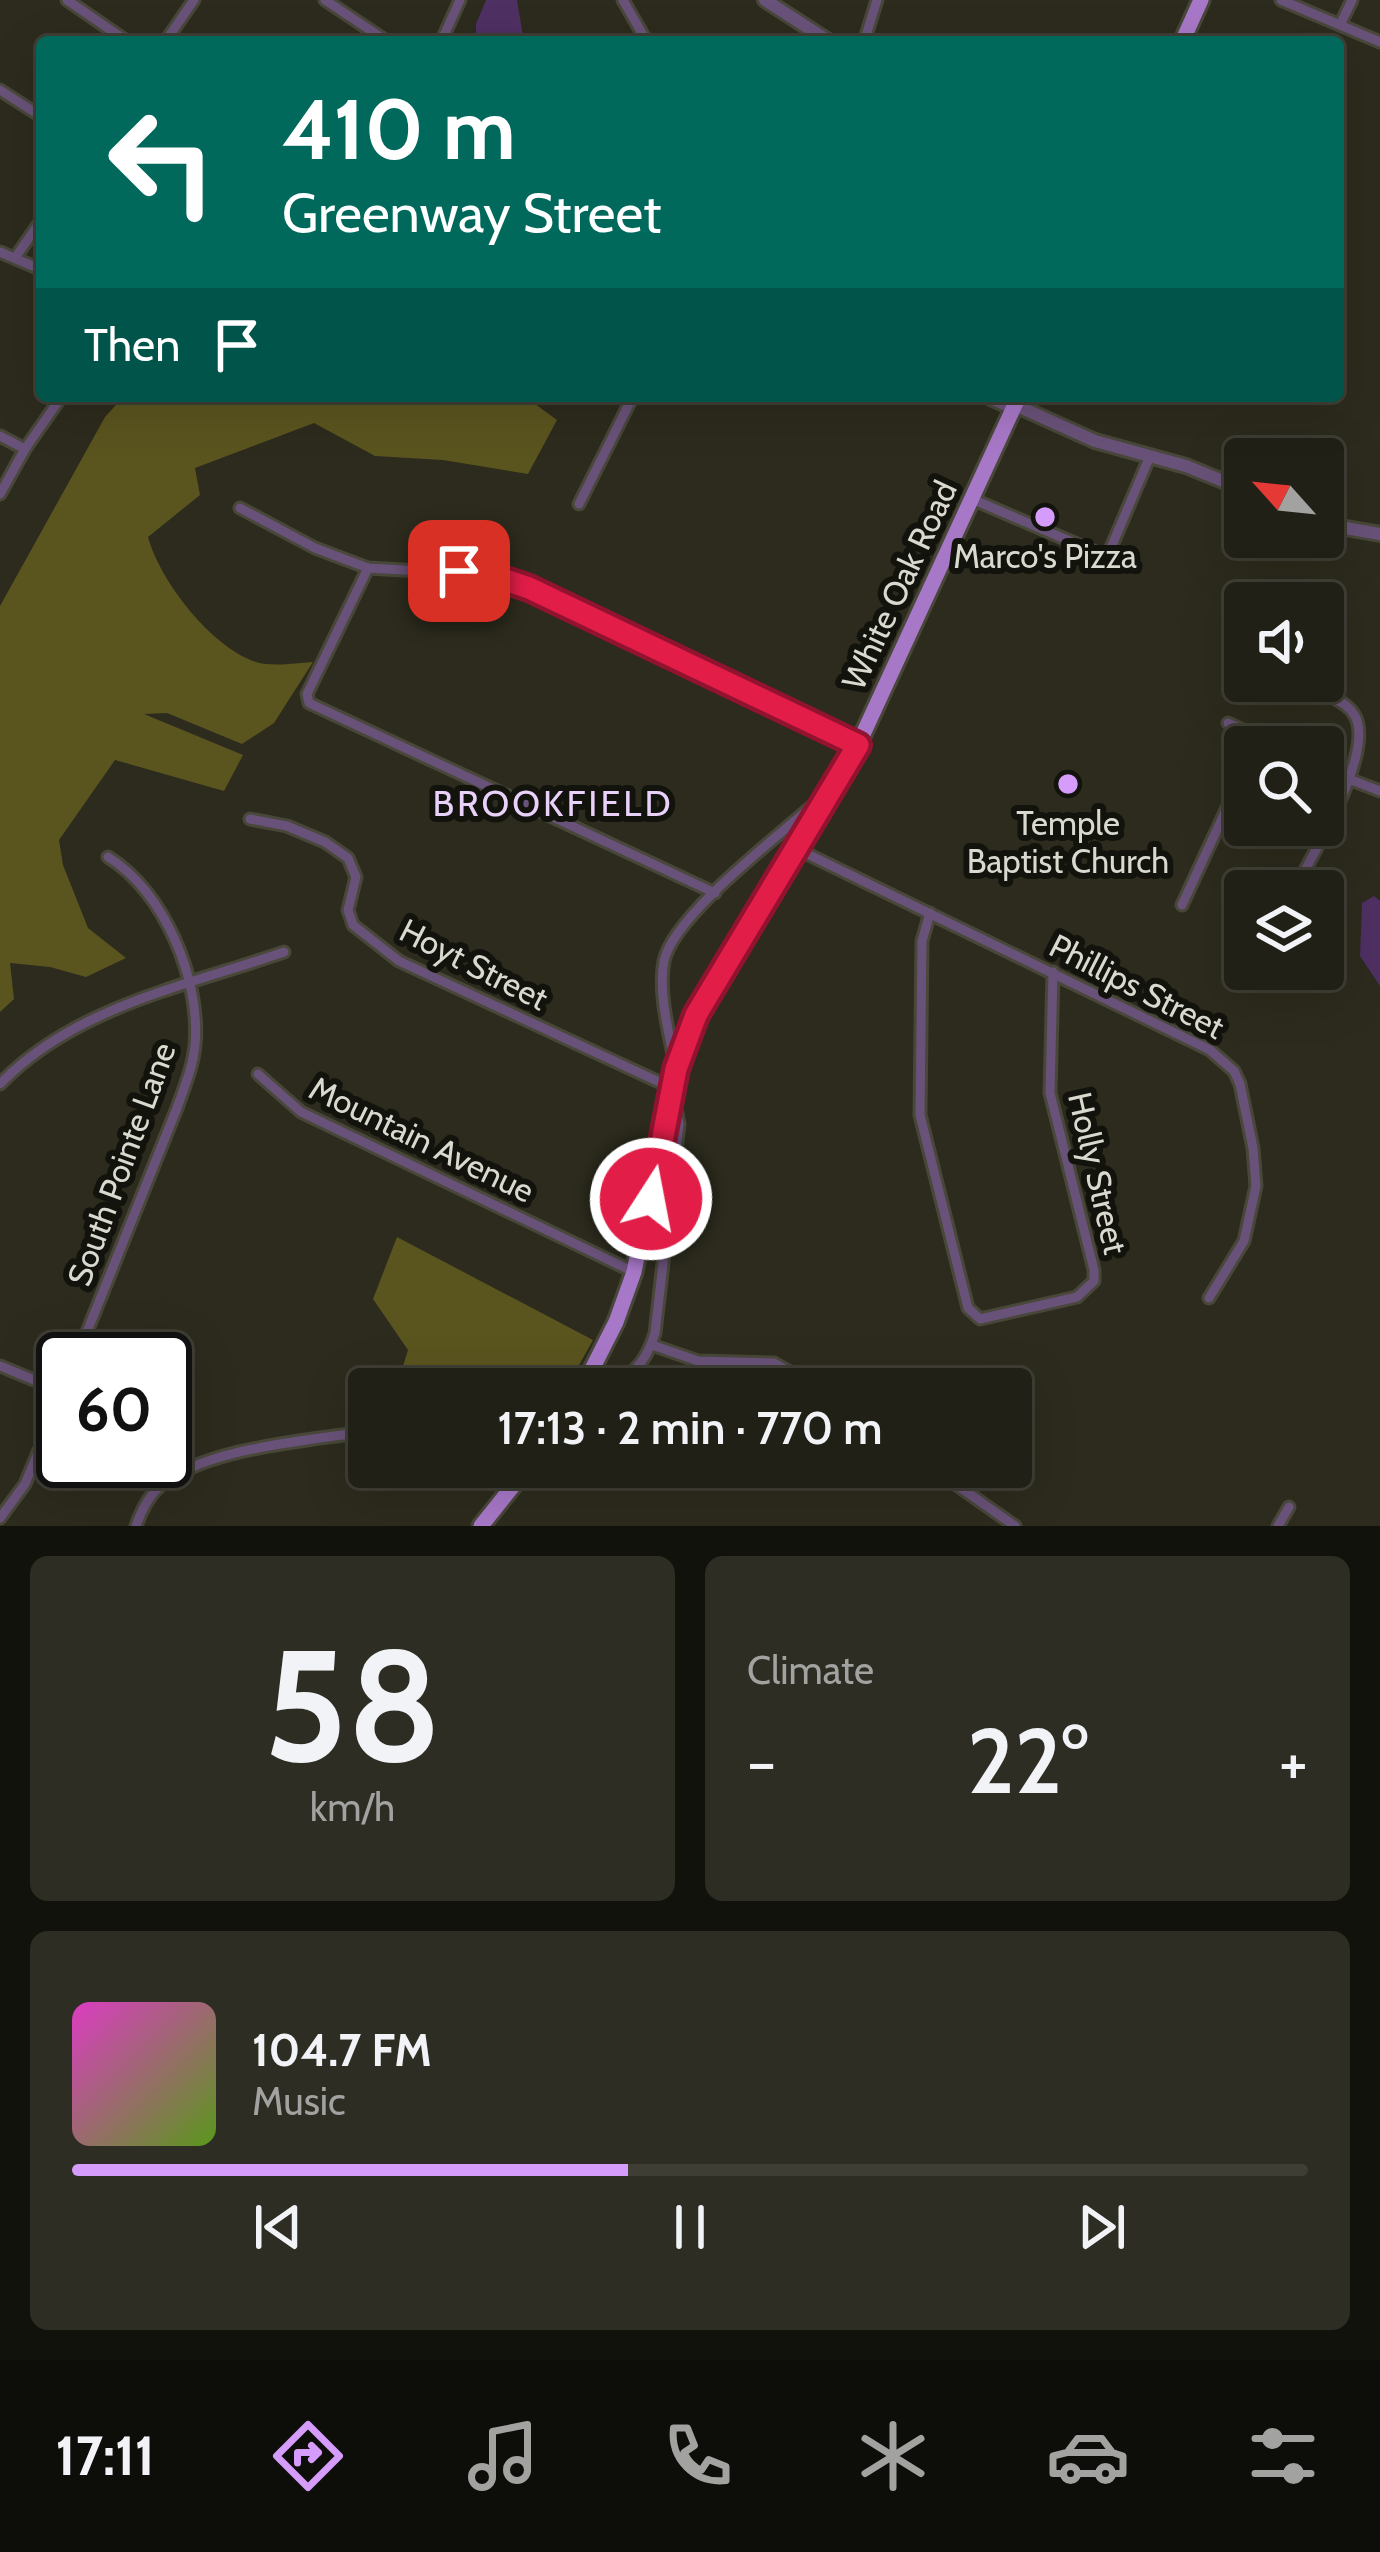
<!DOCTYPE html>
<meta charset="utf-8">
<style>
body{margin:0;font-family:Cabin,sans-serif;background:#2d2d23;color:#f1f3f6;height:100vh;display:flex;flex-direction:column;font-size:45px;white-space:nowrap}
*{box-sizing:border-box;margin:0}
p{font-size:39px;color:#a2a3a1}
.icon{flex:none;width:66px;height:66px;fill:none;stroke:currentColor;stroke-width:2;stroke-linecap:round;stroke-linejoin:round}
.map{position:relative;height:1526px;overflow:hidden}
.drawer{display:flex;flex-direction:column;gap:30px;padding:30px;background:#12120c;flex:1}
.drawer>*{flex:none}
.banner{position:absolute;left:36px;top:36px;width:1308px;height:366px;border-radius:12px;box-shadow:0 12px 48px #0002,0 0 0 3px #3e3e35;background:#00695c;color:#fff;overflow:hidden}
.needle{width:78px;rotate:297deg}
.buttons{position:absolute;left:1224px;top:438px;display:grid;gap:24px}
.buttons a{display:grid;place-items:center;width:120px;height:120px;border-radius:12px;background:#212016;box-shadow:0 12px 48px #0002,0 0 0 3px #3e3e35;font-size:60px}
.speed{position:absolute;left:36px;top:1332px;display:flex;gap:24px;font-size:60px;font-weight:700;text-align:center}
.speed>*{display:grid;place-content:center;width:156px;height:156px;border-radius:50%;background:#212016;box-shadow:0 12px 48px #0002,0 0 0 3px #3e3e35;line-height:1}
.speed .limit{border:6px solid #111;border-radius:18px;background:#fff;color:#111}
.pin{position:absolute;display:grid;place-items:center;width:102px;height:102px;color:#fff;margin:-51px;border-radius:24px;box-shadow:0 6px 18px #0006}
.me{position:absolute;width:132px;margin:-66px;rotate:11deg;stroke-linejoin:round;filter:drop-shadow(0 0 9px #0008)}
.turn{display:flex;align-items:center;gap:42px;height:252px;padding:0 48px;font-size:54px}
.turn .icon{width:156px;height:156px;stroke-width:2.5}
.turn b{display:block;font-size:84px;line-height:102px}
.then{display:flex;align-items:center;height:114px;padding:0 48px;background:#0003;gap:24px;font-size:45px}
.big{font-size:90px;font-weight:600;line-height:1.1}
.drawer .tile{flex:1;display:flex;flex-direction:column;justify-content:center;gap:18px;min-width:0;padding:0 42px;border-radius:18px;background:#2d2d23}
.drawer .dial{align-items:center;gap:0}
.dial b{font-size:156px;line-height:1}
.song{display:flex;align-items:center;gap:36px}
.cover{width:144px;height:144px;border-radius:18px;background:linear-gradient(135deg,hsl(310 70% 55%),hsl(90 70% 35%))}
.played{height:12px;border-radius:6px;background:linear-gradient(90deg,#d59cfb 45%,#3e3e35 45%)}
.keys{display:flex;justify-content:space-around;direction:ltr}
.heat{display:flex;justify-content:space-between;align-items:center;font-size:66px;direction:ltr}
.drawer .tiles{flex:1;display:grid;gap:30px;grid-template-columns:1fr 1fr}
.tile:last-child{grid-column:span 2}
.trip{position:absolute;left:348px;top:1368px;width:684px;height:120px;border-radius:12px;background:#212016;box-shadow:0 12px 48px #0002,0 0 0 3px #3e3e35;font-weight:600;line-height:120px;text-align:center}
.tab-bar{display:flex;height:192px;justify-content:space-around;align-items:center;background:#0d0d09;color:#a2a3a1}
.tab-bar .icon{width:84px;height:84px}
.tab-bar .on{color:#d59cfb}
.tab-bar b{font-size:54px;color:#f1f3f6}
.map>svg:first-child{display:block}
.green{fill:#5a541f}
.water{fill:#4e3062}
.lines{fill:none;stroke-linecap:round;stroke-linejoin:round}
.minor-casing{stroke:#48473a;stroke-width:15}
.tertiary-casing{stroke:#48473a;stroke-width:18}
.primary-casing{stroke:#48473a;stroke-width:21}
.minor{stroke:#695279;stroke-width:9}
.tertiary{stroke:#695279;stroke-width:12}
.primary{stroke:#a878c8;stroke-width:15}
.route-casing{stroke:#92132f;stroke-width:30}
.route{stroke:#e11d48;stroke-width:21}
.poi-dot{fill:#d59cfb;stroke:#13130d;stroke-width:4.5}
.labels{text-anchor:middle;stroke-width:12;stroke-linejoin:round;paint-order:stroke}
.poi-label{font-size:33px;fill:#dad9d0;stroke:#13130d}
.street-label{font-size:33px;fill:#dad9d0;stroke:#13130d}
.neighbourhood-label{font-size:36px;letter-spacing:3px;fill:#e9d1fa;stroke:#13130d}
</style>
<div class="map">
<svg width="1380" height="1526" viewBox="0 0 1380 1526">
<rect width="100%" height="100%" fill="#2c2b1d"/>
<g class="green">
<path d="M124,396H524L557,420L528,474L443,460L375,456L314,423L195,468L200,495L148,537C160,581 211,647 256,662C272,667 296,663 313,662L274,723L242,744L167,713L144,714L243,755L224,791L115,760L59,840L63,865L88,928L126,958L86,977L50,967L10,963L14,999L0,1012V606L105,417Z"/>
<polygon points="397,1237 593,1340 573,1376 514,1389 425,1389 402,1369 408,1350 373,1299"/>
</g>
<g class="water">
<polygon points="486,0 517,0 524,42 476,42 476,24"/>
<polygon points="1374,896 1380,901 1380,986 1360,956 1362,903"/>
</g>
<g class="lines">
<defs>
<g id="minor">
<polyline points="67,0 128,42"/>
<polyline points="325,0 388,42"/>
<polyline points="623,0 647,42"/>
<polyline points="1281,0 1380,42"/>
<polyline points="1340,25 1352,0"/>
<polyline points="165,42 194,0"/>
<polyline points="441,42 460,0"/>
<polyline points="864,42 877,0"/>
<polyline points="0,90 42,117"/>
<polyline points="0,252 42,270"/>
<polyline points="15,258 42,219"/>
<polyline points="983,396 1013,410"/>
<polyline points="0,436 25,449"/>
<polyline points="0,494 25,449 62,396"/>
<polyline points="972,499 1107,557 1150,456"/>
<polyline points="579,504 633,396"/>
<polyline points="240,508 315,548 368,568 491,575 529,588 858,745"/>
<polyline points="368,568 307,694 309,703 715,893"/>
<polyline points="1228,723 1278,747"/>
<polyline points="1323,769 1380,791"/>
<polyline points="250,819 287,826 325,842 348,858 356,877 348,910 353,925 399,961 672,1088"/>
<polyline points="795,848 1210,1050 1234,1071 1240,1084 1253,1148 1256,1186 1244,1241 1209,1298"/>
<path d="M1294,891C1312,855 1375,753 1355,716C1345,698 1323,698 1312,681"/>
<polyline points="1182,905 1245,769"/>
<polyline points="930,913 922,941 920,1115 968,1308 980,1319 1077,1297 1094,1281 1094,1270 1050,1093 1053,972"/>
<path d="M675,1064C669,1033 658,993 664,961C674,914 783,833 820,799"/>
<polyline points="258,1074 301,1112 634,1272"/>
<path d="M0,1084C74,1007 186,986 284,952"/>
<polyline points="652,1345 698,1361 774,1363 820,1389"/>
<path d="M76,1359L177,1108C184,1088 193,1067 195,1045C201,980 164,891 108,857"/>
<polyline points="0,1366 63,1392"/>
<path d="M598,1389C629,1381 646,1364 655,1333L679,1124L677,1114L669,1105"/>
<polyline points="931,1467 1015,1526"/>
<polyline points="0,1518 25,1484 63,1393"/>
<path d="M136,1526C141,1511 148,1497 160,1486C206,1447 310,1441 369,1431"/>
<polyline points="1278,1526 1289,1507"/>
</g>
<g id="tertiary">
<polyline points="765,0 830,42"/>
<polyline points="1015,405 1095,441 1186,466 1245,490"/>
<polyline points="1323,524 1380,534"/>
</g>
<g id="primary">
<polyline points="1182,42 1201,0"/>
<polyline points="582,1389 616,1322 634,1272 676,1069 696,1014 858,745 1019,396"/>
<polyline points="481,1526 528,1467"/>
</g>
</defs>
<use href="#minor" class="minor-casing"/>
<use href="#tertiary" class="tertiary-casing"/>
<use href="#primary" class="primary-casing"/>
<use href="#minor" class="minor"/>
<use href="#tertiary" class="tertiary"/>
<use href="#primary" class="primary"/>
</g>
<g class="lines">
<defs>
<polyline id="route" points="459,571 491,575 529,588 858,745 696,1015 676,1069 651,1199"/>
</defs>
<use href="#route" class="route-casing"/>
<use href="#route" class="route"/>
</g>
<g class="poi-dot">
<circle cx="1045" cy="517" r="12"/>
<circle cx="1068" cy="784" r="12"/>
</g>
<g class="labels">
<g class="poi-label">
<text x="1045" y="568">Marco's Pizza</text>
<text x="1068" y="835">Temple<tspan x="1068" dy="38">Baptist Church</tspan></text>
</g>
<g class="street-label">
<text transform="translate(899 585) rotate(-65)" y="12">White Oak Road</text>
<text transform="translate(474 964) rotate(27)" y="12">Hoyt Street</text>
<text transform="translate(1137 986) rotate(27)" y="12">Phillips Street</text>
<text transform="translate(422 1139) rotate(26)" y="12">Mountain Avenue</text>
<text transform="translate(121 1164) rotate(-70)" y="12">South Pointe Lane</text>
<text transform="translate(1098 1173) rotate(77)" y="12">Holly Street</text>
</g>
<g class="neighbourhood-label">
<text x="553" y="816">BROOKFIELD</text>
</g>
</g>
</svg>
<div class="buttons">
<a><svg class="needle" viewBox="-14 -14 28 28"><path d="M0-13l5 13h-10z" fill="#e53935"/><path d="M0 13l5-13h-10z" fill="#a2a3a1"/></svg></a>
<a><svg class="icon" aria-label="sound" viewBox="0 0 24 24"><path d="M4 9h4l5-4v14l-5-4H4zM17 9q2 3 0 6"/></svg></a>
<a><svg class="icon" aria-label="search" viewBox="0 0 24 24"><circle cx="10" cy="10" r="6"/><path d="M15 15l6 6"/></svg></a>
<a><svg class="icon" aria-label="layers" viewBox="0 0 24 24"><path d="M12 4l9 5-9 5-9-5zM3 14l9 5 9-5"/></svg></a>
</div>
<div class="speed"><div class="limit">60</div></div>
<div class="pin" style="left:459px;top:571px;background:#d93025"><svg class="icon" aria-label="arrive" viewBox="0 0 24 24"><path d="M6 21V4h12l-3 4 3 4H6"/></svg></div>
<svg class="me" style="left:651px;top:1199px" viewBox="-20 -20 40 40"><circle r="17" fill="#e11d48" stroke="#fff" stroke-width="3"/><path d="M0-11L8 9 0 5-8 9z" fill="#fff"/></svg>
<div class="trip">17:13 · 2 min · 770 m</div>
<div class="banner">
<div class="turn"><svg class="icon" aria-label="left" viewBox="0 0 24 24"><path d="M17 20v-9H6M10 6l-5 5 5 5"/></svg><div><b>410 m</b>Greenway Street</div></div>
<div class="then">Then<svg class="icon" aria-label="arrive" viewBox="0 0 24 24"><path d="M6 21V4h12l-3 4 3 4H6"/></svg></div>
</div>
</div>
<section class="drawer">
<div class="tiles">
<div class="tile dial"><b>58</b><p>km/h</p></div>
<div class="tile"><p>Climate</p>
<div class="heat"><a>−</a><b class="big">22°</b><a>+</a></div>
</div>
<div class="tile">
<div class="song"><i class="cover"></i><div><b>104.7 FM</b><p>Music</p></div></div>
<div class="played"></div>
<div class="keys"><svg class="icon" aria-label="previous" viewBox="0 0 24 24"><path d="M18 5L8 12l10 7zM5 5v14"/></svg><svg class="icon" aria-label="pause" viewBox="0 0 24 24"><path d="M8 5v14M16 5v14"/></svg><svg class="icon" aria-label="next" viewBox="0 0 24 24"><path d="M6 5l10 7-10 7zM19 5v14"/></svg></div>
</div>
</div>
</section>
<nav class="tab-bar">
<b>17:11</b>
<svg class="icon on" aria-label="directions" viewBox="0 0 24 24"><path d="M12 3l9 9-9 9-9-9zM9 14v-3h6M13 9l2 2-2 2"/></svg>
<svg class="icon" aria-label="music" viewBox="0 0 24 24"><path d="M9 18V5l10-2v13"/><circle cx="6" cy="18" r="3"/><circle cx="16" cy="16" r="3"/></svg>
<svg class="icon" aria-label="phone" viewBox="0 0 24 24"><path d="M5 4h4l2 5-3 2q2 4 5 5l2-3 5 2v4C11 20 4 13 5 4z"/></svg>
<svg class="icon" aria-label="climate" viewBox="0 0 24 24"><path d="M12 3v18M4 7l16 10M4 17L20 7"/></svg>
<svg class="icon" aria-label="car" viewBox="0 0 24 24"><path d="M5 17H2v-5l4-1 3-4h7l3 4 3 1v5h-3M9 17h6M6 11h13"/><circle cx="7" cy="17" r="2"/><circle cx="17" cy="17" r="2"/></svg>
<svg class="icon" aria-label="filters" viewBox="0 0 24 24"><path d="M4 7h16M4 17h16"/><circle cx="9" cy="7" r="2"/><circle cx="15" cy="17" r="2"/></svg>
</nav>
